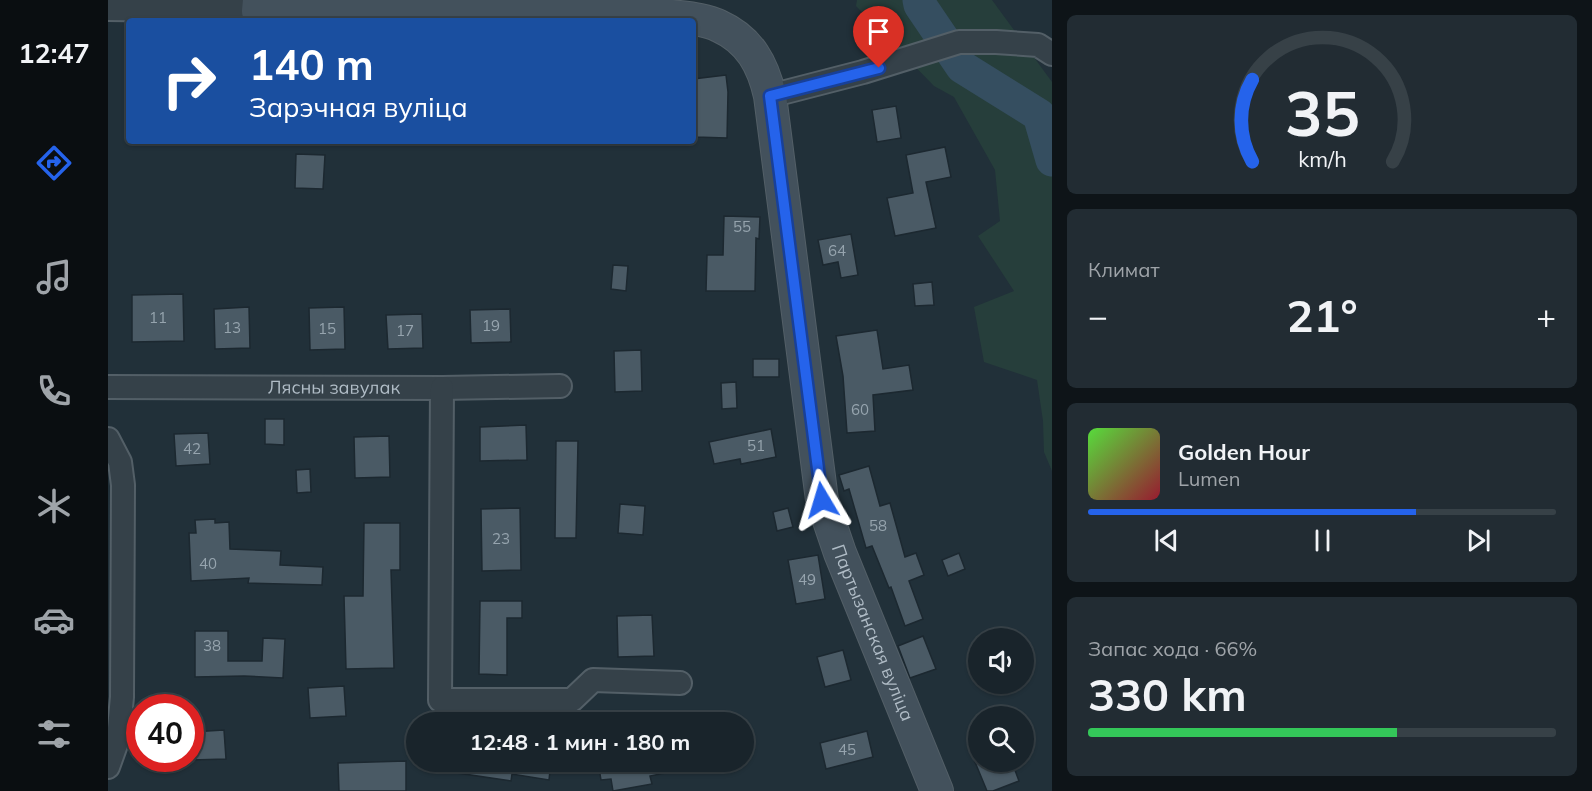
<!DOCTYPE html>
<html lang="ru">
<meta charset="utf-8">
<style>
body{margin:0;font-family:Mulish,sans-serif;background:#222c33;color:#f1f3f6;height:100vh;display:flex;flex-direction:column;font-size:22px;white-space:nowrap}
*{box-sizing:border-box;margin:0}
p{font-size:20px;color:#9fa4a9}
.icon{flex:none;width:33px;height:33px;fill:none;stroke:currentColor;stroke-width:2;stroke-linecap:round;stroke-linejoin:round}
.map{position:relative;flex:1;overflow:hidden}
.details{display:flex;flex-direction:column;gap:15px;padding:15px;background:#0e1418;width:540px}
.details>*{flex:none}
.guide{position:absolute;left:18px;top:18px;width:570px;height:126px;border-radius:6px;box-shadow:0 2px 4px #0004,0 0 0 2px #374147;background:#1a4fa0;color:#fff;overflow:hidden}
.controls{position:absolute;left:860px;top:628px;display:grid;gap:12px}
.controls a{display:grid;place-items:center;width:66px;height:66px;border-radius:50%;background:#19242b;box-shadow:0 2px 4px #0004,0 0 0 2px #374147;font-size:30px}
.speed{position:absolute;left:18px;top:694px;display:flex;gap:12px;font-size:30px;font-weight:700;text-align:center}
.speed>*{display:grid;place-content:center;width:78px;height:78px;border-radius:50%;background:#19242b;box-shadow:0 2px 4px #0004,0 0 0 2px #374147;line-height:1}
.speed .limit{border:9px solid #d22;background:#fff;color:#111}
.pin{position:absolute;display:grid;place-items:center;width:51px;height:51px;color:#fff;margin:-62px -26px;border-radius:50% 50% 50% 0;rotate:-45deg;box-shadow:0 0 6px #0007}
.pin .icon{rotate:45deg}
.me{position:absolute;width:66px;margin:-33px;rotate:353deg;stroke-linejoin:round;filter:drop-shadow(0 0 4px #0008)}
.turn{display:flex;align-items:center;gap:21px;height:126px;padding:0 24px;font-size:27px}
.turn .icon{width:78px;height:78px;stroke-width:2.5}
.turn b{display:block;font-size:42px;line-height:51px}
.big{font-size:45px;font-weight:700;line-height:1.1}
.details .widget{flex:1;display:flex;flex-direction:column;justify-content:center;gap:9px;min-width:0;padding:0 21px;border-radius:9px;background:#222c33}
.details .dial{align-items:center;gap:0}
.dial svg{height:156px;overflow:visible;fill:none;stroke:#374147;stroke-width:7;stroke-linecap:round;text-anchor:middle}
.dial text{fill:#f1f3f6;stroke:none}
.song{display:flex;align-items:center;gap:18px}
.cover{width:72px;height:72px;border-radius:9px;background:linear-gradient(135deg,hsl(110 70% 55%),hsl(350 70% 35%))}
.played{height:6px;border-radius:3px;background:linear-gradient(90deg,#2563eb 70%,#374147 70%)}
.keys{display:flex;justify-content:space-around;direction:ltr}
.heat{display:flex;justify-content:space-between;align-items:center;font-size:33px;direction:ltr}
.charge{height:9px;border-radius:4px;background:linear-gradient(90deg,#34c759 66%,#374147 0)}
.trip{position:absolute;left:298px;top:712px;width:348px;height:60px;border-radius:30px;background:#19242b;box-shadow:0 2px 4px #0004,0 0 0 2px #374147;font-weight:700;line-height:60px;text-align:center}
main{display:flex;flex:1;min-height:0}
.tabs{display:flex;flex-direction:column;width:108px;justify-content:space-around;align-items:center;background:#0a0e11;color:#9fa4a9}
.tabs .icon{width:42px;height:42px}
.tabs .active{color:#2563eb}
.tabs b{font-size:27px;color:#f1f3f6}
.map>svg:first-child{display:block}
.green{fill:#263e3b}
.lines{fill:none;stroke-linecap:round;stroke-linejoin:round}
.river{stroke:#354e60;stroke-width:33}
.building{fill:#4a5a65;stroke:#1c2830;stroke-width:1.5}
.street-casing{stroke:#535f67;stroke-width:26}
.secondary-casing{stroke:#535f67;stroke-width:34}
.street{stroke:#354149;stroke-width:22}
.secondary{stroke:#43515c;stroke-width:32}
.route-casing{stroke:#184099;stroke-width:15}
.route{stroke:#2563eb;stroke-width:10}
.labels{text-anchor:middle;stroke-width:6;stroke-linejoin:round;paint-order:stroke}
.number-label{font-size:15px;fill:#96a4ae}
.street-label{font-size:18px;fill:#b0bcc6;stroke:#1a262e}
</style>
<main>
<nav class="tabs">
<b>12:47</b>
<svg class="icon active" aria-label="directions" viewBox="0 0 24 24"><path d="M12 3l9 9-9 9-9-9zM9 14v-3h6M13 9l2 2-2 2"/></svg>
<svg class="icon" aria-label="music" viewBox="0 0 24 24"><path d="M9 18V5l10-2v13"/><circle cx="6" cy="18" r="3"/><circle cx="16" cy="16" r="3"/></svg>
<svg class="icon" aria-label="phone" viewBox="0 0 24 24"><path d="M5 4h4l2 5-3 2q2 4 5 5l2-3 5 2v4C11 20 4 13 5 4z"/></svg>
<svg class="icon" aria-label="climate" viewBox="0 0 24 24"><path d="M12 3v18M4 7l16 10M4 17L20 7"/></svg>
<svg class="icon" aria-label="car" viewBox="0 0 24 24"><path d="M5 17H2v-5l4-1 3-4h7l3 4 3 1v5h-3M9 17h6M6 11h13"/><circle cx="7" cy="17" r="2"/><circle cx="17" cy="17" r="2"/></svg>
<svg class="icon" aria-label="filters" viewBox="0 0 24 24"><path d="M4 7h16M4 17h16"/><circle cx="9" cy="7" r="2"/><circle cx="15" cy="17" r="2"/></svg>
</nav>
<div class="map">
<svg width="944" height="791" viewBox="0 0 944 791">
<rect width="100%" height="100%" fill="#213039"/>
<polygon class="green" points="749,0 884,0 944,82 944,471 936,452 935,421 929,380 876,362 866,307 906,291 870,236 892,221 887,170 846,97 826,86 748,6"/>
<g class="lines">
<polyline class="river" points="811,0 812,5 854,67 931,115 944,160"/>
</g>
<g class="building">
<polygon points="618,75 620,92 619,138 587,137 588,104 585,79"/>
<polygon points="788,106 793,138 769,142 764,110"/>
<polygon points="837,147 843,177 818,182 828,228 787,236 779,198 805,193 798,155"/>
<polygon points="188,154 217,155 215,189 187,188"/>
<polygon points="616,216 652,217 651,239 648,238 647,291 598,291 599,255 615,255"/>
<polygon points="743,234 750,275 733,278 730,262 715,265 710,240"/>
<polygon points="505,265 520,266 518,291 503,289"/>
<polygon points="824,282 826,305 807,306 805,284"/>
<polygon points="75,294 76,341 24,342 24,295"/>
<polygon points="141,307 142,348 107,349 106,309"/>
<polygon points="236,307 237,349 202,350 201,308"/>
<polygon points="402,309 403,342 363,343 362,310"/>
<polygon points="314,314 315,348 280,349 278,315"/>
<polygon points="769,330 775,369 801,365 805,390 765,395 767,431 739,433 735,376 728,336"/>
<polygon points="533,350 534,391 507,392 506,351"/>
<rect x="645" y="359" width="26" height="18"/>
<polygon points="628,382 629,408 614,409 613,383"/>
<polygon points="157,419 176,419 176,445 157,444"/>
<polygon points="418,425 419,460 372,461 372,427"/>
<polygon points="663,429 668,457 633,464 632,459 606,464 601,442"/>
<polygon points="100,433 102,464 68,466 66,434"/>
<polygon points="281,436 282,477 247,478 246,437"/>
<polygon points="448,441 470,441 468,538 447,538"/>
<polygon points="761,466 772,506 782,503 797,557 808,553 816,575 801,581 815,619 797,626 783,587 781,588 764,546 758,548 741,489 736,491 731,475"/>
<polygon points="202,469 203,492 189,493 188,470"/>
<polygon points="512,504 537,506 535,535 510,533"/>
<polygon points="412,508 413,570 374,571 373,509"/>
<polygon points="680,508 685,527 669,531 665,512"/>
<polygon points="107,519 107,523 121,522 122,549 173,551 172,565 215,567 214,585 140,583 141,578 83,581 81,533 88,533 87,520"/>
<polygon points="256,523 292,523 292,570 283,570 286,668 238,669 236,596 255,596"/>
<polygon points="851,553 857,569 840,576 834,560"/>
<polygon points="710,555 717,599 688,604 680,560"/>
<polygon points="372,601 414,601 414,618 399,618 399,675 371,674"/>
<polygon points="544,615 546,656 510,657 509,616"/>
<polygon points="87,631 120,631 120,661 154,661 155,638 177,639 175,678 136,676 87,677"/>
<polygon points="815,636 828,669 802,678 790,646"/>
<polygon points="735,650 743,680 717,687 709,657"/>
<polygon points="236,686 238,716 202,718 200,688"/>
<polygon points="116,730 118,759 84,760 83,732"/>
<polygon points="759,731 765,757 718,769 712,743"/>
<polygon points="298,761 298,791 231,791 230,763"/>
<polygon points="337,762 443,762 441,780 404,774 403,781 336,771"/>
<polygon points="490,762 577,762 577,769 542,776 544,784 505,791 503,779 493,780"/>
<polygon points="867,762 904,762 911,781 885,791 879,791"/>
</g>
<g class="lines">
<defs>
<g id="street">
<polyline points="0,9 150,11"/>
<polyline points="662,96 755,72 851,42 888,42 930,45 944,54"/>
<path id="s1" d="M0,387L334,388L452,386"/>
<polyline points="334,388 332,700 464,700 485,680 572,683"/>
<polyline points="0,439 12,462 15,485 14,697 10,739 0,767"/>
</g>
<g id="secondary">
<path id="s2" d="M151,0L150,11C242,11 335,11 427,10C472,10 518,11 563,16C579,18 597,19 611,26C642,40 655,65 662,96L714,500L732,553L829,791"/>
</g>
</defs>
<use href="#street" class="street-casing"/>
<use href="#secondary" class="secondary-casing"/>
<use href="#street" class="street"/>
<use href="#secondary" class="secondary"/>
</g>
<g class="lines">
<defs>
<polyline id="route" points="714,500 662,96 771,68"/>
</defs>
<use href="#route" class="route-casing"/>
<use href="#route" class="route"/>
</g>
<g class="labels">
<g class="number-label">
<text x="634" y="232">55</text>
<text x="729" y="256">64</text>
<text x="50" y="323">11</text>
<text x="383" y="331">19</text>
<text x="124" y="333">13</text>
<text x="219" y="334">15</text>
<text x="297" y="336">17</text>
<text x="752" y="415">60</text>
<text x="648" y="451">51</text>
<text x="84" y="454">42</text>
<text x="770" y="531">58</text>
<text x="393" y="544">23</text>
<text x="100" y="569">40</text>
<text x="699" y="585">49</text>
<text x="104" y="651">38</text>
<text x="739" y="755">45</text>
</g>
<g class="street-label">
<text dy="6" stroke="none"><textPath href="#s1" startOffset="226">Лясны завулак</textPath></text>
<text dy="6" stroke="none"><textPath href="#s2" startOffset="1113">Партызанская вуліца</textPath></text>
</g>
</g>
</svg>
<div class="controls">
<a><svg class="icon" aria-label="sound" viewBox="0 0 24 24"><path d="M4 9h4l5-4v14l-5-4H4zM17 9q2 3 0 6"/></svg></a>
<a><svg class="icon" aria-label="search" viewBox="0 0 24 24"><circle cx="10" cy="10" r="6"/><path d="M15 15l6 6"/></svg></a>
</div>
<div class="speed"><div class="limit">40</div></div>
<div class="pin" style="left:771px;top:68px;background:#d93025"><svg class="icon" aria-label="arrive" viewBox="0 0 24 24"><path d="M6 21V4h12l-3 4 3 4H6"/></svg></div>
<svg class="me" style="left:714px;top:500px" viewBox="-20 -20 40 40"><path d="M0-17L14 15 0 8-14 15z" fill="#2563eb" stroke="#fff" stroke-width="4"/></svg>
<div class="trip">12:48 · 1 мин · 180 m</div>
<div class="guide">
<div class="turn"><svg class="icon" aria-label="right" viewBox="0 0 24 24"><path d="M7 20v-9h11M14 6l5 5-5 5"/></svg><div><b>140 m</b>Зарэчная вуліца</div></div>
</div>
</div>
<section class="details">
<div class="widget dial"><svg viewBox="0 0 100 80">
<path d="M14 69A42 42 0 1 1 86 69"/>
<path d="M14 69A42 42 0 0 1 14 27" stroke="#2563eb"/>
<text x="50" y="56" font-size="32" font-weight="700">35</text>
<text x="50" y="72" font-size="11">km/h</text>
</svg></div>
<div class="widget"><p>Климат</p>
<div class="heat"><a>−</a><b class="big">21°</b><a>+</a></div>
</div>
<div class="widget">
<div class="song"><i class="cover"></i><div><b>Golden Hour</b><p>Lumen</p></div></div>
<div class="played"></div>
<div class="keys"><svg class="icon" aria-label="previous" viewBox="0 0 24 24"><path d="M18 5L8 12l10 7zM5 5v14"/></svg><svg class="icon" aria-label="pause" viewBox="0 0 24 24"><path d="M8 5v14M16 5v14"/></svg><svg class="icon" aria-label="next" viewBox="0 0 24 24"><path d="M6 5l10 7-10 7zM19 5v14"/></svg></div>
</div>
<div class="widget"><p>Запас хода · 66%</p><b class="big">330 km</b><div class="charge"></div></div>
</section>
</main>
